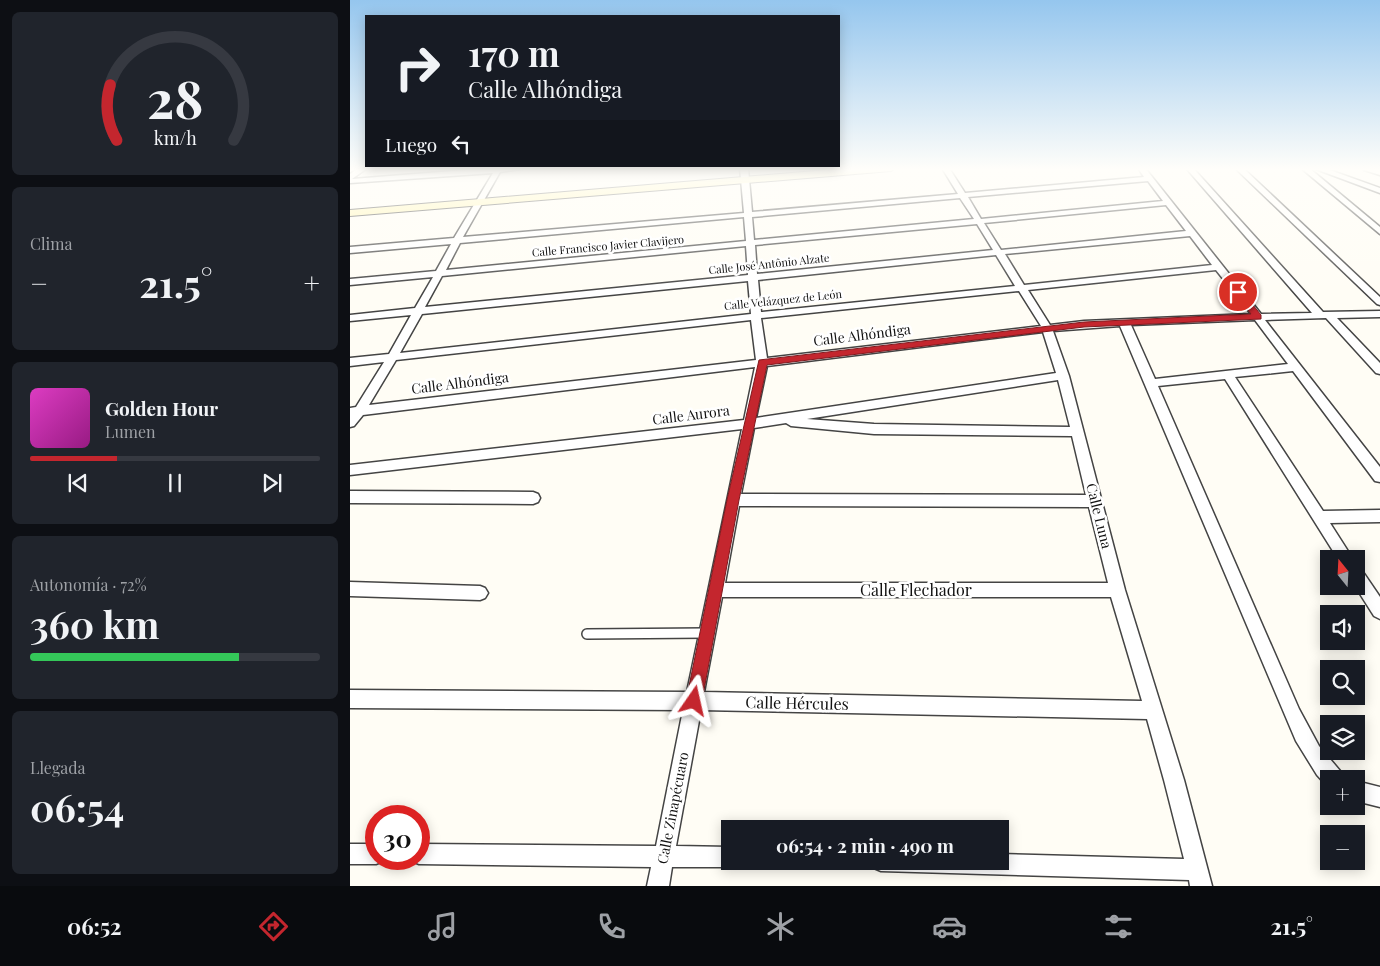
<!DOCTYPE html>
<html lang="es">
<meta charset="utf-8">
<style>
body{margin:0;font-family:"Playfair Display",serif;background:#20242c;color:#f1f3f6;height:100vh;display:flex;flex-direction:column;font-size:19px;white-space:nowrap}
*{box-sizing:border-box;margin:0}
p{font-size:16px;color:#9ea1a6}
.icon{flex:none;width:28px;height:28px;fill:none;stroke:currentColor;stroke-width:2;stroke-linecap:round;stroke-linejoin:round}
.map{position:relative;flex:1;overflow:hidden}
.drawer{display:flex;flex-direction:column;gap:12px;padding:12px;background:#0d0f14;width:350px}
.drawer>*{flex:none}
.top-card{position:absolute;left:15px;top:15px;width:475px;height:152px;border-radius:0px;box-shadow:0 2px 12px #0003;background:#171b24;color:#f1f3f6;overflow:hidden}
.needle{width:32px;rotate:342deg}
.tools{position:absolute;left:970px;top:550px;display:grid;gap:10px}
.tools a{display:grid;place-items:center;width:45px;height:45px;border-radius:0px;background:#171b24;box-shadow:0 2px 12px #0003;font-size:25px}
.speed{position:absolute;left:15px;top:805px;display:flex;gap:10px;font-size:25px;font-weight:700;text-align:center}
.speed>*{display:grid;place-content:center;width:65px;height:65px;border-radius:50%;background:#171b24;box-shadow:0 2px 12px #0003;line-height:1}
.speed .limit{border:8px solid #d22;background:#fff;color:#111}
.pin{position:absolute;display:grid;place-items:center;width:42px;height:42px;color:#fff;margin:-21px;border:2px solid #fff;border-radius:50%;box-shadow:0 1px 5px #0007}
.me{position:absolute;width:55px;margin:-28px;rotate:11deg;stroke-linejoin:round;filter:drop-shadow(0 0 4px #0008)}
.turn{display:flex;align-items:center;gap:18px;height:105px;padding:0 20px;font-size:22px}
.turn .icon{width:65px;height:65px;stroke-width:2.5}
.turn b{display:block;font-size:35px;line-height:42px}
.then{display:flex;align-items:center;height:48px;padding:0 20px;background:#0003;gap:10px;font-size:19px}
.big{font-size:38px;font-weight:700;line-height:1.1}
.drawer .widget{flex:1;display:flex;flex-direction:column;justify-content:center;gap:8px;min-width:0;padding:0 18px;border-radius:8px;background:#20242c}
.drawer .dial{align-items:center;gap:0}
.dial svg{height:130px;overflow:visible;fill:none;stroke:#363941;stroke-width:7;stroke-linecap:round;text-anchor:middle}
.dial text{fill:#f1f3f6;stroke:none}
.song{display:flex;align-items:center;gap:15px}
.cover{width:60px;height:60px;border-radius:8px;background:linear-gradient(135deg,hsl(310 70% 55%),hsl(310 70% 35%))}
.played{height:5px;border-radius:2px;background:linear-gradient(90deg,#c4262e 30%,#363941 30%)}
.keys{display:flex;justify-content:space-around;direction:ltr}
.heat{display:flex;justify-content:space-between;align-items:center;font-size:28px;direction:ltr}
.charge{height:8px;border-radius:4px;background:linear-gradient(90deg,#34c759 72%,#363941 0)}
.trip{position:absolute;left:371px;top:820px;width:288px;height:50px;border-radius:0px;background:#171b24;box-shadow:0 2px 12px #0003;font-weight:700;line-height:50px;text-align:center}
.menu{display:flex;height:80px;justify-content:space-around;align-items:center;background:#090b0e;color:#9ea1a6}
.menu .icon{width:35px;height:35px}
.menu .on{color:#c4262e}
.menu b{font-size:22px;color:#f1f3f6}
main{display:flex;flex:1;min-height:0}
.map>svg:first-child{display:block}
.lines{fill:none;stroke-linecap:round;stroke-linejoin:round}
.lane-casing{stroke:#444;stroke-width:12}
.street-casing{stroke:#444;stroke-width:3}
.secondary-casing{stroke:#333;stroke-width:2}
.lane{stroke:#fff;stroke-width:9}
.street{fill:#fff;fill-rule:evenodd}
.secondary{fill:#fff6b0;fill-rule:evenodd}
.route{fill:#c4262e;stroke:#7f191e}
.labels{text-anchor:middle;stroke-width:5;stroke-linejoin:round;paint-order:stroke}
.far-street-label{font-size:11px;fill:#111;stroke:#fff}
.street-label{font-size:14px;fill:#111;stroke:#fff}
.near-street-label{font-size:16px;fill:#111;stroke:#fff}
</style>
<main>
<section class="drawer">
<div class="widget dial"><svg viewBox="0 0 100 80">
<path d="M14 69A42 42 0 1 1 86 69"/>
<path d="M14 69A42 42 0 0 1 10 35" stroke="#c4262e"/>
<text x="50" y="56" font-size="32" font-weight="700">28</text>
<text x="50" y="72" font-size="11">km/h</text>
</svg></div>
<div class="widget"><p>Clima</p>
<div class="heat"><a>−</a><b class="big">21.5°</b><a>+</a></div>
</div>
<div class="widget">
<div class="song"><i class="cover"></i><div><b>Golden Hour</b><p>Lumen</p></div></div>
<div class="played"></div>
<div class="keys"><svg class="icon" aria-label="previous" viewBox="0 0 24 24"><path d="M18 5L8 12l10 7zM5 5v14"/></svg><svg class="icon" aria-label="pause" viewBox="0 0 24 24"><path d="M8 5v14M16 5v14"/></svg><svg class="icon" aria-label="next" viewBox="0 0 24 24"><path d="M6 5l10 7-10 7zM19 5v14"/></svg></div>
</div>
<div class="widget"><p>Autonomía · 72%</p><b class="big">360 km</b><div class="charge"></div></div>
<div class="widget"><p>Llegada</p><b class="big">06:54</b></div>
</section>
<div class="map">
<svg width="1030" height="886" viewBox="0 0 1030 886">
<rect width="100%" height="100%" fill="#fffdf5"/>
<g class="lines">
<defs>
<polyline id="lane" points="237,634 356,633"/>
<g id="street">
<path d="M9,168H17L2,179L141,168H178L150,172L113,237L394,213L390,168H398L402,212L608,194L592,168H599L615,193L794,177L788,168H795L911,314L962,313L836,168H843L973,312L1030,311V317L987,318L1030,363V374L1026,373L976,318L915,320L1030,467V482L1025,481L943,371L885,377L973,511L1030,510V522L980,523L1003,559H988L875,379L808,386L949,709L969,746L991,772L993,779H979V786H977L967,775L946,741L770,326L703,331L719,376L775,590L834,780L862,886H840L839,880L531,871L524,868L521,861H650V854L834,859L814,780L797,719L351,710L326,846L380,847V861H389L387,864L380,867H322L319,886H297L301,867L69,864L62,861L61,859H69V844L306,846L333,710L0,708V690L337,692L392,429L0,475V465L394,420L405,367L13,415L4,426L0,427V408L6,407L34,362L0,366V358L39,354L61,315L0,321V315L65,308L83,277L0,285V279L86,271L101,244L0,253V247L104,238L143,173L0,183V174ZM798,181L813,201L631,219L618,197ZM610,198L624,219L404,240L402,217ZM816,205L836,231L651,250L634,223ZM394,217L396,241L96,270L110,243ZM627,224L643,250L407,274L405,245ZM840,236L862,265L674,285L655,254ZM396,246L398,275L75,307L92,276ZM646,255L665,286L411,312L408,280ZM866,270L901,314L734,321L700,325L678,290ZM398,281L401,314L50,353L72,314ZM669,291L691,326L417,358L411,318ZM401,320L406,360L19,405L46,360ZM905,320L938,364L805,379L781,325ZM693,332L706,373L406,418L417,366ZM708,380L720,427L524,424L457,419ZM436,423L441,426L524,434L722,436L736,495L391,494L404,428ZM389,506L739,507L758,583H375ZM372,597H761L792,701L354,692Z"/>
<polygon points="885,168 893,168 1030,297 1030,305 1027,304"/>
<polygon points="951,168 959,168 1030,227 1030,234"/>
<polygon points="963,168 974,168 1030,188 1030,193"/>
<polygon points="1014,168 1030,170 1030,175 1014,170"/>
<polygon points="0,491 183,492 188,494 190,498 188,502 183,504 0,503"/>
<polygon points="1006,567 1011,569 1030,597 1030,619 1024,616 1005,586"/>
<polygon points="0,582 130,586 135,588 138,593 135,598 130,600 0,596"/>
<polygon points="1006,781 1030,787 1030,807 1006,801"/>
<polygon points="0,844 26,844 26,859 34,859 33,861 26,864 0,864"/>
</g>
<polygon id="secondary" points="500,168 546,168 541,171 0,216 0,210"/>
</defs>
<use href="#lane" class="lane-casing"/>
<use href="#street" class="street-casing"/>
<use href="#secondary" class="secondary-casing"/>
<use href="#lane" class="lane"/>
<use href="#street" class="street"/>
<use href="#secondary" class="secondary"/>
</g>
<linearGradient id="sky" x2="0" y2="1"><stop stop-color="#95c6ee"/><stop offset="0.58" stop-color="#fffefa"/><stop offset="1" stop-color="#fffefa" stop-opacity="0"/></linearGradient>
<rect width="1030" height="292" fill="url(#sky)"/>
<polygon class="route" points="888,289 891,290 911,315 911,319 734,327 417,365 389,500 352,701 350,707 344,709 338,707 336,701 377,500 409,360 734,322 901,314 884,292"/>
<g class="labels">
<g class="far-street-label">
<text transform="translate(258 246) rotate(-5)" y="4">Calle Francisco Javier Clavijero</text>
<text transform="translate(419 264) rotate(-6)" y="4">Calle José Antônio Alzate</text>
<text transform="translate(433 300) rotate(-6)" y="4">Calle Velázquez de León</text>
</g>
<g class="street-label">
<text transform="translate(512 335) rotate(-7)" y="5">Calle Alhóndiga</text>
<text transform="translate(110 383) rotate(-7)" y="5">Calle Alhóndiga</text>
<text transform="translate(341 415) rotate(-7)" y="5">Calle Aurora</text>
<text transform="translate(749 516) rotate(76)" y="5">Calle Luna</text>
<text transform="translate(323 808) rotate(-79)" y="5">Calle Zinapécuaro</text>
</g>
<g class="near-street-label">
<text x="566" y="596">Calle Flechador</text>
<text transform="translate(447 703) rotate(1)" y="6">Calle Hércules</text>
</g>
</g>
</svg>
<div class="tools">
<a><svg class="needle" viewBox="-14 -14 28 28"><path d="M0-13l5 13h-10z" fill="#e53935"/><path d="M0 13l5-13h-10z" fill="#9ea1a6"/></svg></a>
<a><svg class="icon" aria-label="sound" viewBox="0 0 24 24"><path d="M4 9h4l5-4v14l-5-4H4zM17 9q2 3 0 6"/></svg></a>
<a><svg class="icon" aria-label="search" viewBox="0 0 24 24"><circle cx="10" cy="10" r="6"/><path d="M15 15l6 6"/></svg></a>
<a><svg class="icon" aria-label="layers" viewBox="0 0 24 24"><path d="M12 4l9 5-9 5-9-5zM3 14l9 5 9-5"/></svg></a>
<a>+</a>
<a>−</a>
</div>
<div class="speed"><div class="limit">30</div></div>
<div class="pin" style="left:888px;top:292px;background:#d93025"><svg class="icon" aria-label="arrive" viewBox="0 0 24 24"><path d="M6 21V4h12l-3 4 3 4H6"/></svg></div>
<svg class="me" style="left:344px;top:701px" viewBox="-20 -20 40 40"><path d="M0-17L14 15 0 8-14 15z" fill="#c4262e" stroke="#fff" stroke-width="4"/></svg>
<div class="trip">06:54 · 2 min · 490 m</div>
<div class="top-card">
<div class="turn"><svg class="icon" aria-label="right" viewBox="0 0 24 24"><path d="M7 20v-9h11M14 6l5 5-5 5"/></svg><div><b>170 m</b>Calle Alhóndiga</div></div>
<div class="then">Luego<svg class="icon" aria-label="left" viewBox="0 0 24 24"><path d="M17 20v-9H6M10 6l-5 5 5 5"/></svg></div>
</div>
</div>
</main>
<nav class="menu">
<b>06:52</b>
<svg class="icon on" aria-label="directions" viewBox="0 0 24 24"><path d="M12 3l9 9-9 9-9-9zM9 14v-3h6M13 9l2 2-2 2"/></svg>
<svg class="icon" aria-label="music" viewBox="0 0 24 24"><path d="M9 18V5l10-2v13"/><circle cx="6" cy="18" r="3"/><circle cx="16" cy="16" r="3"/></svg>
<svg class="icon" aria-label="phone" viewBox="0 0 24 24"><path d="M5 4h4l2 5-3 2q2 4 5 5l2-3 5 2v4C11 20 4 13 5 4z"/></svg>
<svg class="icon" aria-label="climate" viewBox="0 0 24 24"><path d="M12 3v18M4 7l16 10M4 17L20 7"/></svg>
<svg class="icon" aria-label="car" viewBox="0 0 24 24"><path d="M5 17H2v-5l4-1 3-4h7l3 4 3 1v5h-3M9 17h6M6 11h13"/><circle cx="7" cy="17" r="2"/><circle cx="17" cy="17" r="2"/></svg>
<svg class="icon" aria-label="filters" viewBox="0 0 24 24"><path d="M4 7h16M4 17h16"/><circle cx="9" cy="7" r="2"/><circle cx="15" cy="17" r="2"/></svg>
<b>21.5°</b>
</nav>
